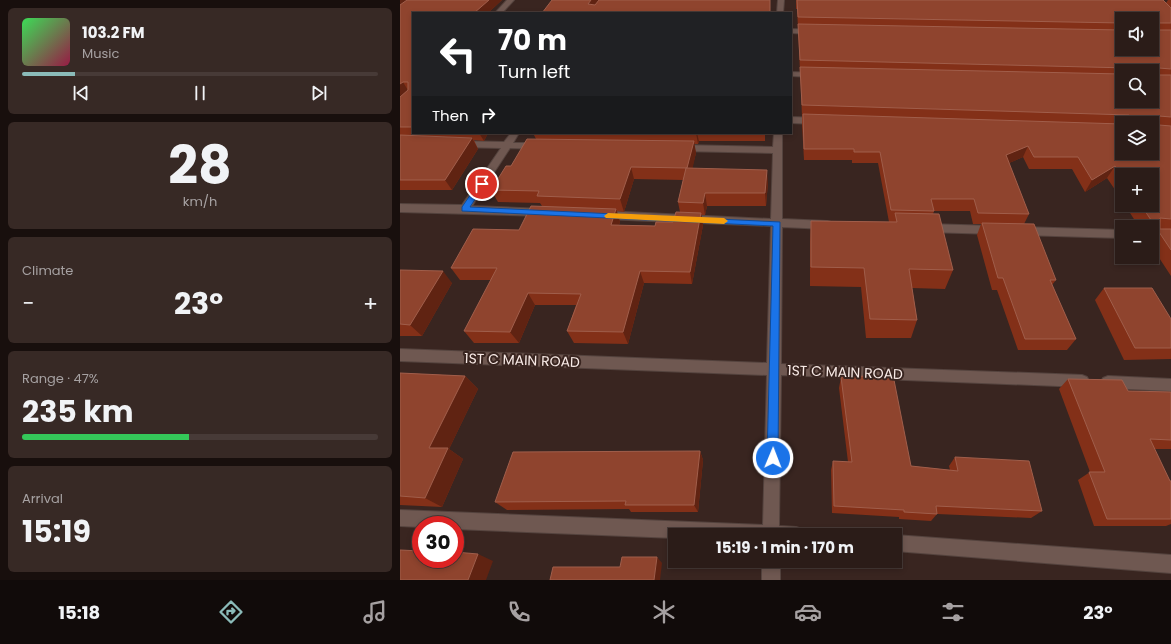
<!DOCTYPE html>
<meta charset="utf-8">
<style>
body{margin:0;font-family:Poppins,sans-serif;background:#372925;color:#f1f3f6;height:100vh;display:flex;flex-direction:column;font-size:15px;white-space:nowrap}
*{box-sizing:border-box;margin:0}
p{font-size:13px;color:#a6a1a2}
.icon{flex:none;width:22px;height:22px;fill:none;stroke:currentColor;stroke-width:2;stroke-linecap:round;stroke-linejoin:round}
.map{position:relative;flex:1;overflow:hidden}
.panel{display:flex;flex-direction:column;gap:8px;padding:8px;background:#180f0d;width:400px}
.panel>*{flex:none}
.hud{position:absolute;left:12px;top:12px;width:380px;height:122px;border-radius:0px;box-shadow:0 2px 6px #0003,0 0 0 1px #473a37;background:#202124;color:#fff;overflow:hidden}
.tools{position:absolute;left:715px;top:12px;display:grid;gap:8px}
.tools a{display:grid;place-items:center;width:44px;height:44px;border-radius:0px;background:#2b1c18;box-shadow:0 2px 6px #0003,0 0 0 1px #473a37;font-size:20px}
.speed{position:absolute;left:12px;top:516px;display:flex;gap:8px;font-size:20px;font-weight:700;text-align:center}
.speed>*{display:grid;place-content:center;width:52px;height:52px;border-radius:50%;background:#2b1c18;box-shadow:0 2px 6px #0003,0 0 0 1px #473a37;line-height:1}
.speed .limit{border:6px solid #d22;background:#fff;color:#111}
.pin{position:absolute;display:grid;place-items:center;width:34px;height:34px;color:#fff;margin:-17px;border:2px solid #fff;border-radius:50%;box-shadow:0 1px 4px #0007}
.me{position:absolute;width:44px;margin:-22px;rotate:1deg;stroke-linejoin:round;filter:drop-shadow(0 0 3px #0008)}
.turn{display:flex;align-items:center;gap:14px;height:84px;padding:0 20px;font-size:18px}
.turn .icon{width:52px;height:52px;stroke-width:2.5}
.turn b{display:block;font-size:28px;line-height:34px}
.then{display:flex;align-items:center;height:38px;padding:0 20px;background:#0003;gap:8px;font-size:15px}
.big{font-size:30px;font-weight:700;line-height:1.1}
.panel .tile{flex:1;display:flex;flex-direction:column;justify-content:center;gap:6px;min-width:0;padding:0 14px;border-radius:6px;background:#372925}
.panel .dial{align-items:center;gap:0}
.dial b{font-size:52px;line-height:1}
.song{display:flex;align-items:center;gap:12px}
.cover{width:48px;height:48px;border-radius:6px;background:linear-gradient(135deg,hsl(130 70% 55%),hsl(340 70% 35%))}
.played{height:4px;border-radius:2px;background:linear-gradient(90deg,#8bbbb9 15%,#473a37 15%)}
.keys{display:flex;justify-content:space-around;direction:ltr}
.heat{display:flex;justify-content:space-between;align-items:center;font-size:22px;direction:ltr}
.charge{height:6px;border-radius:3px;background:linear-gradient(90deg,#34c759 47%,#473a37 0)}
.trip{position:absolute;left:268px;top:528px;width:234px;height:40px;border-radius:0px;background:#2b1c18;box-shadow:0 2px 6px #0003,0 0 0 1px #473a37;font-weight:700;line-height:40px;text-align:center}
.menu{display:flex;height:64px;justify-content:space-around;align-items:center;background:#110b0a;color:#a6a1a2}
.menu .icon{width:28px;height:28px}
.menu .selected{color:#8bbbb9}
.menu b{font-size:18px;color:#f1f3f6}
main{display:flex;flex:1;min-height:0}
.map>svg:first-child{display:block}
.lines{fill:none;stroke-linecap:round;stroke-linejoin:round}
.street-casing{stroke:#54433e;stroke-width:2}
.street{fill:#6f5851;fill-rule:evenodd}
.wall{fill:#833018;fill-rule:evenodd}
.shaded-wall{fill:#602312}
.building{fill:#8f442e;stroke:#a05e4b}
.route{fill:#1a73e8;stroke:#114b97}
.slow{fill:#f59e0b}
.labels{text-anchor:middle;stroke-width:4;stroke-linejoin:round;paint-order:stroke}
.street-label{font-size:14px;fill:#f8eae6;stroke:#392520}
</style>
<main>
<section class="panel">
<div class="tile">
<div class="song"><i class="cover"></i><div><b>103.2 FM</b><p>Music</p></div></div>
<div class="played"></div>
<div class="keys"><svg class="icon" aria-label="previous" viewBox="0 0 24 24"><path d="M18 5L8 12l10 7zM5 5v14"/></svg><svg class="icon" aria-label="pause" viewBox="0 0 24 24"><path d="M8 5v14M16 5v14"/></svg><svg class="icon" aria-label="next" viewBox="0 0 24 24"><path d="M6 5l10 7-10 7zM19 5v14"/></svg></div>
</div>
<div class="tile dial"><b>28</b><p>km/h</p></div>
<div class="tile"><p>Climate</p>
<div class="heat"><a>−</a><b class="big">23°</b><a>+</a></div>
</div>
<div class="tile"><p>Range · 47%</p><b class="big">235 km</b><div class="charge"></div></div>
<div class="tile"><p>Arrival</p><b class="big">15:19</b></div>
</section>
<div class="map">
<svg width="771" height="580" viewBox="0 0 771 580">
<rect width="100%" height="100%" fill="#392520"/>
<g class="lines">
<defs>
<g id="street">
<polygon points="107,0 114,0 102,13 95,13"/>
<polygon points="378,0 384,0 383,13 377,13"/>
<polygon points="391,29 414,30 417,32 414,34 391,33"/>
<polygon points="391,72 416,73 420,75 416,77 391,76"/>
<polygon points="391,117 418,118 422,121 418,124 391,123"/>
<polygon points="111,133 119,133 113,143 139,143 144,146 139,149 110,148 72,206 143,209 147,210 148,213 147,216 0,212 0,204 62,205 101,148 59,147 54,144 59,141 104,142"/>
<polygon points="374,133 382,133 382,219 427,221 431,222 432,225 431,228 427,229 382,227 381,364 682,375 687,377 689,381 687,385 682,387 381,375 379,526 396,527 402,529 404,535 275,535 275,538 55,529 55,525 21,525 21,527 0,526 0,510 363,525 367,375 0,361 0,349 367,363 371,226 204,219 200,218 199,215 200,212 204,211 371,219 373,153 279,151 274,148 279,145 373,147"/>
<polygon points="527,224 595,226 599,227 600,230 599,233 595,234 527,232 523,231 522,228 523,225"/>
<polygon points="621,227 722,230 722,238 621,235 617,234 616,231 617,228"/>
<polygon points="708,376 771,379 771,391 708,388 703,386 701,382 703,378"/>
<polygon points="494,535 495,535 771,555 771,573 495,551"/>
<rect x="362" y="561" width="18" height="19"/>
</g>
</defs>
<use href="#street" class="street-casing"/>
<use href="#street" class="street"/>
</g>
<g class="wall">
<polygon points="0,0 102,0 88,13 13,13 13,133 88,133 84,141 74,140 78,149 52,190 0,190"/>
<path d="M396,0H763L766,3L768,0H771V276L752,247V227H739L725,205H752L722,175V200L707,178L685,192L672,169H629L623,157L609,163L629,214L624,224L656,280L652,285L676,339L667,350H618L597,290H592L577,235L581,224H573L570,211H534L533,214L553,270L545,289L512,288L517,320L511,338H466L461,287L410,286V241L411,221L489,222L478,163H452V160H404L402,125V116L398,28L397,9H396ZM722,19H752L722,49ZM722,71H752L722,101ZM722,123H752L722,153Z"/>
<path d="M133,133H365V141H299L298,144H294L296,153L292,168L368,182L366,206H307L305,215H301L303,225L292,284L244,283L228,344L174,343L167,331L176,305H135L119,343H74L64,331L91,280H60L51,268L119,230L142,206L140,203L98,202L91,190L111,166L136,139ZM234,179L283,180L278,202L280,212L273,222L255,226L219,225L220,222L217,211L224,212Z"/>
<polygon points="0,270 52,283 22,336 0,336"/>
<polygon points="704,288 771,319 771,359 724,360 695,300"/>
<polygon points="0,373 65,376 78,389 49,449 63,459 42,507 0,505"/>
<polygon points="441,377 511,466 550,470 549,466 555,457 642,511 631,518 537,514 531,521 499,519 499,517 432,513 431,470 433,461 448,462 439,388"/>
<polygon points="668,379 728,391 771,392 771,449 754,449 770,481 771,481 771,524 766,526 694,526 678,480 690,472 659,389"/>
<polygon points="300,451 303,460 298,512 231,512 229,509 107,510 95,502"/>
</g>
<g class="shaded-wall">
<polygon points="0,0 12,0 0,9"/>
<polygon points="89,0 102,0 88,13 74,13"/>
<polygon points="191,0 199,0 191,13 188,4"/>
<polygon points="3,82 9,92 0,100 0,84"/>
<polygon points="79,133 88,133 84,141"/>
<polygon points="296,133 297,133 299,141 298,144"/>
<polygon points="72,138 78,149 52,190 45,180"/>
<polygon points="294,141 296,153 290,180 287,168"/>
<polygon points="628,146 623,157 602,166 606,155"/>
<polygon points="715,166 707,178 685,192 692,180"/>
<polygon points="231,167 234,179 224,212 220,199"/>
<polygon points="367,170 368,182 366,206 365,193"/>
<polygon points="305,193 307,206 305,215 303,203"/>
<polygon points="216,209 220,222 215,237 211,225"/>
<polygon points="301,213 303,225 292,284 290,272"/>
<polygon points="43,271 52,283 22,336 10,325"/>
<polygon points="240,271 244,283 228,344 223,332"/>
<polygon points="128,293 135,305 119,343 110,332"/>
<polygon points="65,376 78,389 49,449 63,459 42,507 25,498 29,448"/>
<polygon points="300,451 303,460 298,512 294,505"/>
<polygon points="78,554 93,561 86,580 68,580"/>
<polygon points="257,557 262,563 260,580 254,580"/>
</g>
<g class="building">
<polygon points="7,0 89,0 74,13 13,13 13,127 0,127 0,97 8,90 8,82 3,82 0,84 0,5"/>
<polygon points="152,0 191,0 188,4 195,5 199,0 370,0 370,13 142,13"/>
<polygon points="397,0 763,0 771,8 771,23 758,23 756,28 758,30 771,30 771,69 759,68 757,74 759,75 771,75 771,117 759,116 758,118 758,124 759,125 771,126 771,219 760,218 760,229 771,229 771,250 741,205 752,205 752,175 722,175 722,177 715,166 692,180 678,157 634,157 628,146 606,155 629,214 578,213 574,199 531,199 534,211 491,210 480,152 454,152 454,149 404,149 403,114 722,124 722,153 752,153 752,123 730,123 730,117 729,115 402,105 400,67 722,74 722,101 752,101 752,71 729,71 729,68 400,60 398,24 722,30 722,49 752,49 752,19 722,19 722,23 398,17"/>
<polygon points="232,133 296,133 296,134"/>
<polygon points="0,135 72,138 45,180 0,180"/>
<polygon points="127,139 294,141 287,168 231,167 220,199 137,196 139,191 91,190 106,166 111,166"/>
<polygon points="286,168 367,170 365,193 305,193 303,203 278,202"/>
<polygon points="131,206 216,209 211,225 255,226 256,222 273,222 276,212 301,213 290,272 240,271 223,332 167,331 181,294 128,293 110,332 64,331 97,268 51,268 73,229 119,230"/>
<polygon points="495,213 539,214 553,270 509,269 517,320 470,319 464,268 411,267 411,221 497,222"/>
<polygon points="582,223 634,224 656,280 650,280 676,339 625,339 603,278 598,278"/>
<polygon points="0,270 43,271 10,325 0,324"/>
<polygon points="704,288 752,288 771,319 771,348 735,348"/>
<polygon points="0,373 65,376 29,448 48,448 25,498 0,496"/>
<polygon points="493,375 511,466 558,471 555,457 629,461 642,511 536,506 537,514 504,512 504,510 434,506 433,461 452,462 441,377"/>
<polygon points="668,379 722,380 728,391 771,392 771,440 750,439 770,481 771,481 771,519 707,519 689,472 705,472"/>
<polygon points="300,451 294,505 225,505 226,501 95,502 113,452"/>
<polygon points="0,550 21,551 21,559 55,559 55,552 78,554 68,580 0,580"/>
<polygon points="222,557 257,557 254,580 150,580 153,567 220,567"/>
</g>
<polygon class="route" points="82,181 85,184 70,207 380,222 378,458 377,462 373,464 369,462 367,458 373,226 62,211 62,207 79,182"/>
<polygon class="slow" points="208,213 324,218 328,221 324,224 206,218 204,216"/>
<g class="labels">
<g class="street-label">
<text transform="translate(122 360) rotate(2)" y="5">1ST C MAIN ROAD</text>
<text transform="translate(445 372) rotate(2)" y="5">1ST C MAIN ROAD</text>
</g>
</g>
</svg>
<div class="tools">
<a><svg class="icon" aria-label="sound" viewBox="0 0 24 24"><path d="M4 9h4l5-4v14l-5-4H4zM17 9q2 3 0 6"/></svg></a>
<a><svg class="icon" aria-label="search" viewBox="0 0 24 24"><circle cx="10" cy="10" r="6"/><path d="M15 15l6 6"/></svg></a>
<a><svg class="icon" aria-label="layers" viewBox="0 0 24 24"><path d="M12 4l9 5-9 5-9-5zM3 14l9 5 9-5"/></svg></a>
<a>+</a>
<a>−</a>
</div>
<div class="speed"><div class="limit">30</div></div>
<div class="pin" style="left:82px;top:184px;background:#d93025"><svg class="icon" aria-label="arrive" viewBox="0 0 24 24"><path d="M6 21V4h12l-3 4 3 4H6"/></svg></div>
<svg class="me" style="left:373px;top:458px" viewBox="-20 -20 40 40"><circle r="17" fill="#1a73e8" stroke="#fff" stroke-width="3"/><path d="M0-11L8 9 0 5-8 9z" fill="#fff"/></svg>
<div class="trip">15:19 · 1 min · 170 m</div>
<div class="hud">
<div class="turn"><svg class="icon" aria-label="left" viewBox="0 0 24 24"><path d="M17 20v-9H6M10 6l-5 5 5 5"/></svg><div><b>70 m</b>Turn left</div></div>
<div class="then">Then<svg class="icon" aria-label="right" viewBox="0 0 24 24"><path d="M7 20v-9h11M14 6l5 5-5 5"/></svg></div>
</div>
</div>
</main>
<nav class="menu">
<b>15:18</b>
<svg class="icon selected" aria-label="directions" viewBox="0 0 24 24"><path d="M12 3l9 9-9 9-9-9zM9 14v-3h6M13 9l2 2-2 2"/></svg>
<svg class="icon" aria-label="music" viewBox="0 0 24 24"><path d="M9 18V5l10-2v13"/><circle cx="6" cy="18" r="3"/><circle cx="16" cy="16" r="3"/></svg>
<svg class="icon" aria-label="phone" viewBox="0 0 24 24"><path d="M5 4h4l2 5-3 2q2 4 5 5l2-3 5 2v4C11 20 4 13 5 4z"/></svg>
<svg class="icon" aria-label="climate" viewBox="0 0 24 24"><path d="M12 3v18M4 7l16 10M4 17L20 7"/></svg>
<svg class="icon" aria-label="car" viewBox="0 0 24 24"><path d="M5 17H2v-5l4-1 3-4h7l3 4 3 1v5h-3M9 17h6M6 11h13"/><circle cx="7" cy="17" r="2"/><circle cx="17" cy="17" r="2"/></svg>
<svg class="icon" aria-label="filters" viewBox="0 0 24 24"><path d="M4 7h16M4 17h16"/><circle cx="9" cy="7" r="2"/><circle cx="15" cy="17" r="2"/></svg>
<b>23°</b>
</nav>
